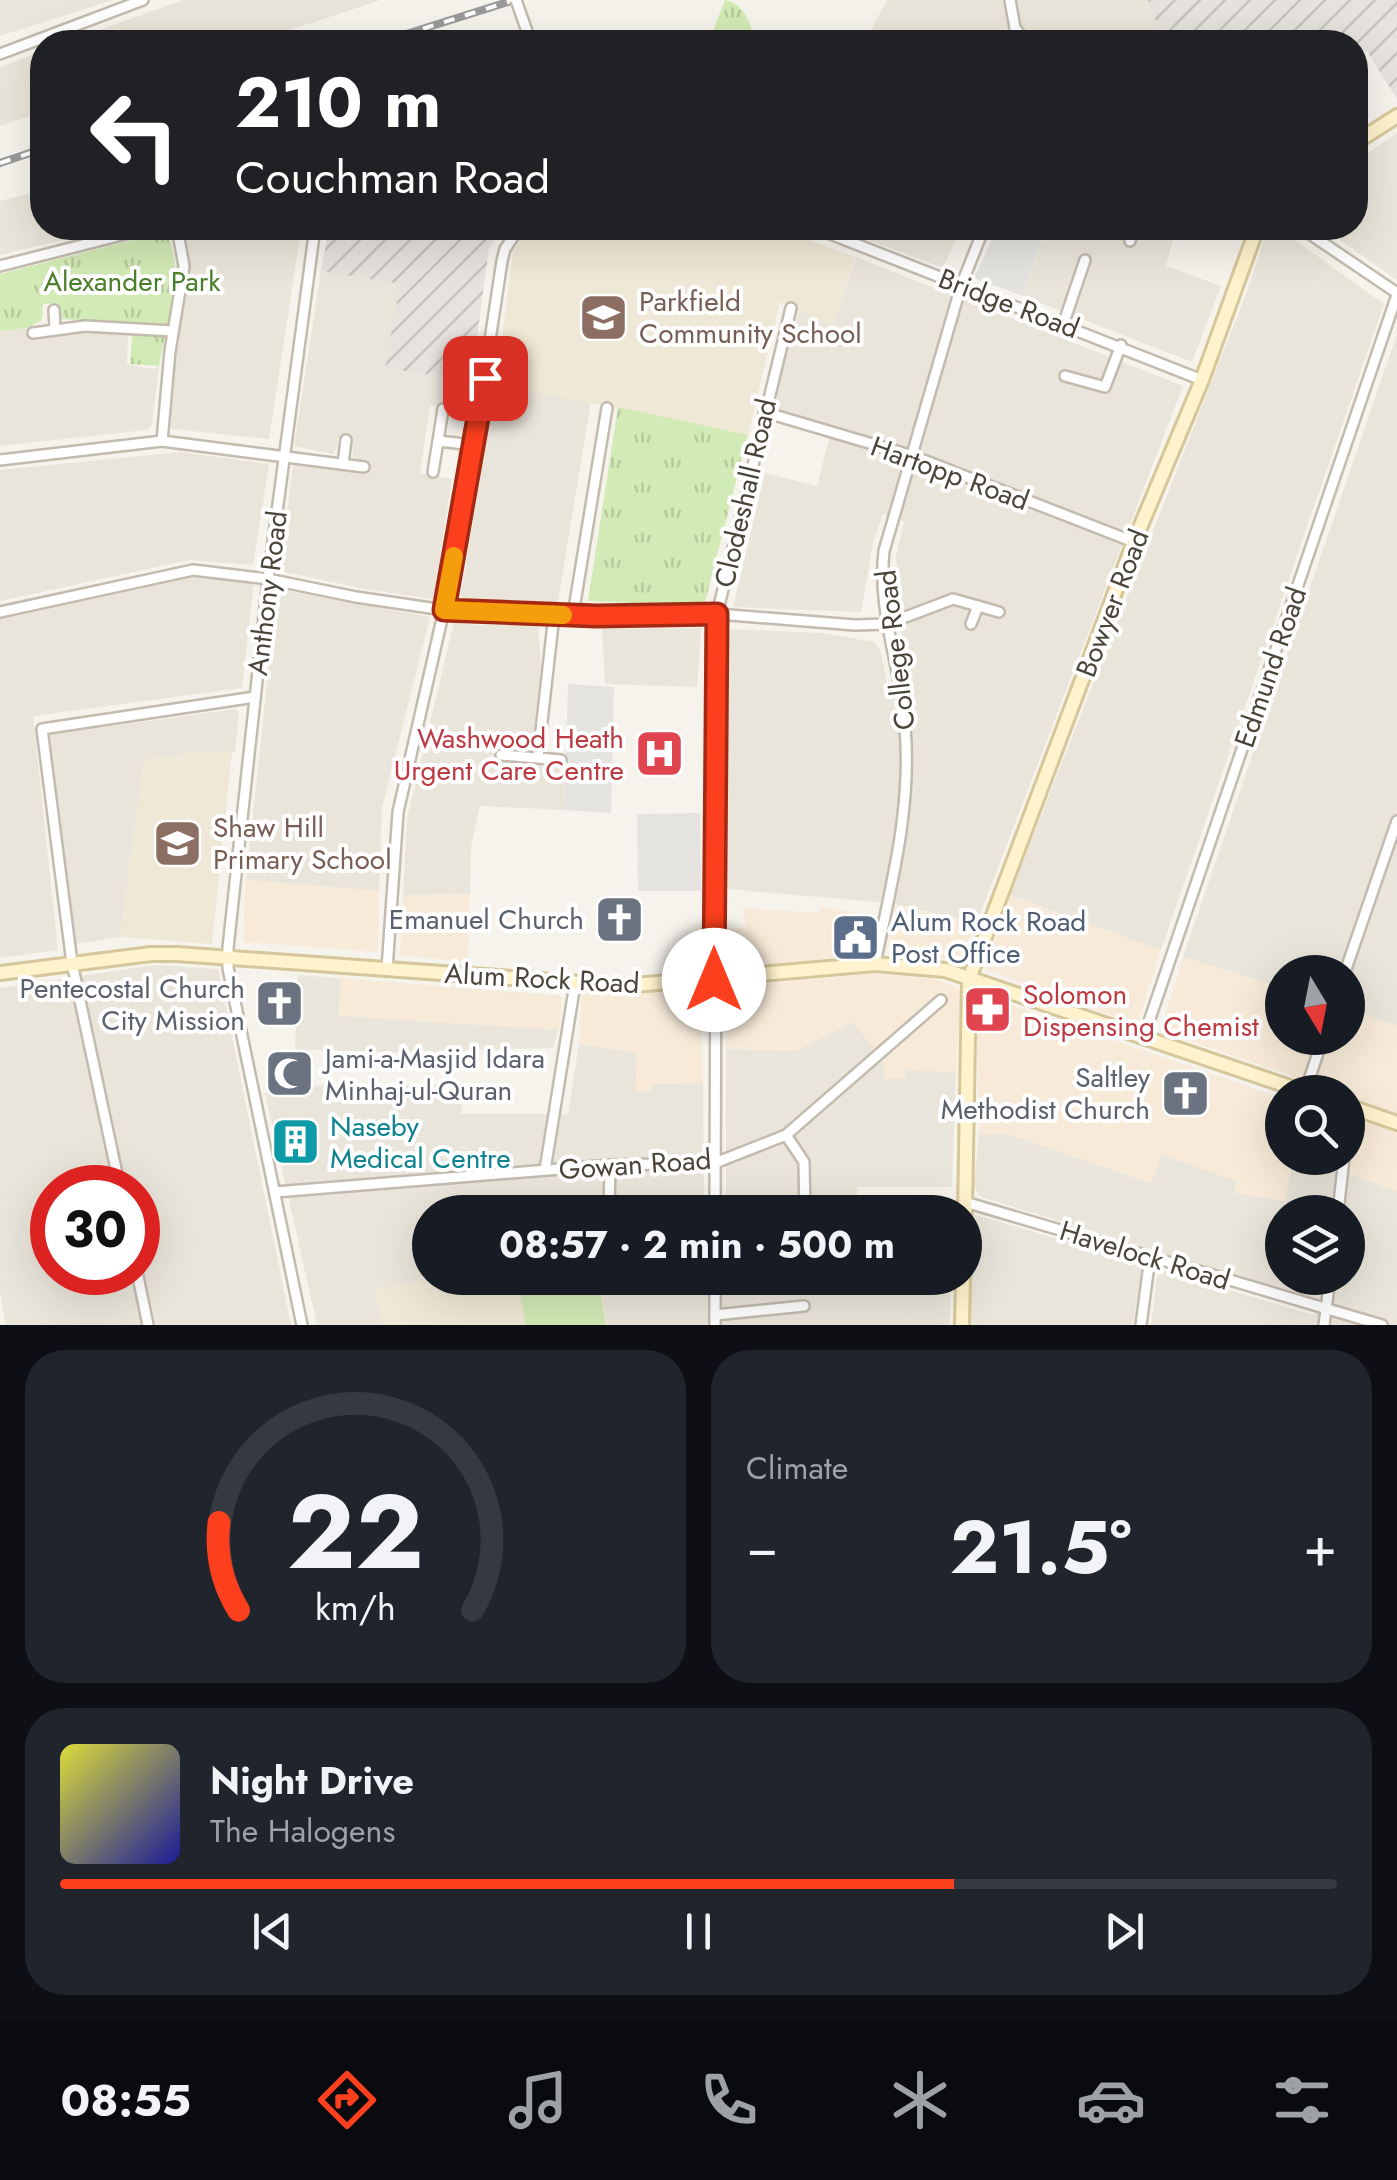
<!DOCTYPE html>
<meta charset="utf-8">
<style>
body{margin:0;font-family:Jost,sans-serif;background:#20242c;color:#f1f3f6;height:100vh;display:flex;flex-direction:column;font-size:38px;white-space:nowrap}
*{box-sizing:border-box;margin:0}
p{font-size:32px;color:#9ea1a6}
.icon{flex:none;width:55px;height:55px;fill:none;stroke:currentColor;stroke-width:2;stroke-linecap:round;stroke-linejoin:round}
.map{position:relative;height:1325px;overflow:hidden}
.side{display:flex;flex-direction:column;gap:25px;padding:25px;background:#0d0f14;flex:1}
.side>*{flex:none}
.hud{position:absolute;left:30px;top:30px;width:1338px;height:210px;border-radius:40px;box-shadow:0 10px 40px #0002;background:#202124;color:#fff;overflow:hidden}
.needle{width:65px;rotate:170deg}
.controls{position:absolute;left:1265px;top:955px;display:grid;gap:20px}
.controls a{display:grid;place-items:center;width:100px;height:100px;border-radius:50%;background:#171b24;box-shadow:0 10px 40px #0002;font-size:50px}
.speed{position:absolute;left:30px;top:1165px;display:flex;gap:20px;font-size:50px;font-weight:700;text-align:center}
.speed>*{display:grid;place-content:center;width:130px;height:130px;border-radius:50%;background:#171b24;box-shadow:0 10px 40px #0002;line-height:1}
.speed .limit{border:15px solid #d22;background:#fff;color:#111}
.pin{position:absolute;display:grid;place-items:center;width:85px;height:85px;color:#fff;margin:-42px;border-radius:20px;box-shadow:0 5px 15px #0006}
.me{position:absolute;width:110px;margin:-55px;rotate:0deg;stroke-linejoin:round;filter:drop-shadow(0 0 8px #0008)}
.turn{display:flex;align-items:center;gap:35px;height:210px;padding:0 40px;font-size:45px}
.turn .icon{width:130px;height:130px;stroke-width:2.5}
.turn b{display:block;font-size:70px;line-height:85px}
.big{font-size:75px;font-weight:700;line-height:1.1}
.side .tile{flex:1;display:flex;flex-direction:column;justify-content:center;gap:15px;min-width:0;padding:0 35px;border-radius:40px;background:#20242c}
.side .dial{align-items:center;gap:0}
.dial svg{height:260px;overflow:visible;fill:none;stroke:#363941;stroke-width:7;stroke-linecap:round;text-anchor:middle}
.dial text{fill:#f1f3f6;stroke:none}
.song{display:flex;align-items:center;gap:30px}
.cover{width:120px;height:120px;border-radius:15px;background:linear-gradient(135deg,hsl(60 70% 55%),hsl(240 70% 35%))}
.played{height:10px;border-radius:5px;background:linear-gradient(90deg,#fc3f1d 70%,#363941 70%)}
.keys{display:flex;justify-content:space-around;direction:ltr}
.heat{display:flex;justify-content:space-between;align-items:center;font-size:55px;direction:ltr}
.side .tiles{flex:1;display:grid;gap:25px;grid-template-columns:1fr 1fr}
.tile:last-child{grid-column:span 2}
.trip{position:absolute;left:412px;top:1195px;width:570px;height:100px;border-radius:50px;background:#171b24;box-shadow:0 10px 40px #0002;font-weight:700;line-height:100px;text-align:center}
.tab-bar{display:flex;height:160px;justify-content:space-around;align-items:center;background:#090b0e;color:#9ea1a6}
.tab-bar .icon{width:70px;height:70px}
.tab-bar .current{color:#fc3f1d}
.tab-bar b{font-size:45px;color:#f1f3f6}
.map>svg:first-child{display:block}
.residential{fill:#eae5da;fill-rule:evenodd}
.commercial{fill:#f7ead8}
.industrial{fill:url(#industrial-furrows)}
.education{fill:#efe8d6}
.grass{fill:url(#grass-tufts)}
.pitch{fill:#d2eab5}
.parking{fill:#e5e3e0}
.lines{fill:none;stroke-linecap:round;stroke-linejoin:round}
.street-casing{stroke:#c2bbae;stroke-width:14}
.secondary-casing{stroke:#d6c79b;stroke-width:18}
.street{stroke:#fff;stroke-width:9}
.secondary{stroke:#fff3cd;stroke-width:12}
.rail-casing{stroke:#9a9a9a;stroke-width:8}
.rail{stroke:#fff;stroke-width:4;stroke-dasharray:11;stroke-linecap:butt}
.street-bridge-casing{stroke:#c2bbae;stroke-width:14;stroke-linecap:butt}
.street-bridge{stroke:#fff;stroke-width:9}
.route-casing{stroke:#a42913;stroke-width:25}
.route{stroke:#fc3f1d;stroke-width:18}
.slow{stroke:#f59e0b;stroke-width:18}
.labels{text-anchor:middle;stroke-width:8;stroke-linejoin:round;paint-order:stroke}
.park-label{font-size:28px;fill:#4a7f2a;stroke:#fff}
.education-label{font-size:28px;fill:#785e54;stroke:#fff;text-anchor:start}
.street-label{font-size:28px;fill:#4b4439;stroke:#fff}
.health-label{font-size:28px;fill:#be3a42;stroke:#fff;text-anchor:end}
.worship-label{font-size:28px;fill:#5b616d;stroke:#fff;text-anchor:end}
.service-label{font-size:28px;fill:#4e5e75;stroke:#fff;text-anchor:start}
.culture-label{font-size:28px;fill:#0d838f;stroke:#fff;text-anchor:start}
</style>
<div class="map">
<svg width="1397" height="1325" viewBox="0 0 1397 1325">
<defs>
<pattern id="industrial-furrows" width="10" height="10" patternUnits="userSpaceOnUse" patternTransform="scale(2.5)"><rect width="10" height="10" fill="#e6e2dd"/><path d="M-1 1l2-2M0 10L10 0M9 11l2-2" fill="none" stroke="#c7c3be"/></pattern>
<pattern id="grass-tufts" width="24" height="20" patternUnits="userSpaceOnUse" patternTransform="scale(2.5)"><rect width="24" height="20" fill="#d2eab5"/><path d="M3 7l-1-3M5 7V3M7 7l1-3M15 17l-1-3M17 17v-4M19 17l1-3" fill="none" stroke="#b6ca9c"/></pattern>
</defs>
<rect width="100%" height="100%" fill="#f6f3ec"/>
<g class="residential">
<polygon points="0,0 113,0 0,36"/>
<polygon points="183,0 381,0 253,42 66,42"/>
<polygon points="887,0 1164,0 1177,42 865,42"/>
<polygon points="42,51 42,112 0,126 0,67"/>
<polygon points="1397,133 1397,280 1323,228 1355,228 1355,162"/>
<polygon points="42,190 42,228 113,228 0,255 0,201"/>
<polygon points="190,228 300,237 269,439 172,429 168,423 188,261 185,230"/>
<polygon points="837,228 961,228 943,268"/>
<polygon points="1053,228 1176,228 1166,266 1221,286 1192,362 1023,296 1042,241 1051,240"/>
<polygon points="1268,228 1278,228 1384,304 1161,950 1010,895 1246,294"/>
<polygon points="856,257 1183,386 977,922 888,903 727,889 728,629 823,633 874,642 881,652 890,700 912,696 902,641 896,556 904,522 883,514 873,542 861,612 733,607 765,473 817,486 832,427 771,410 799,311 833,325"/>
<polygon points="321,271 401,283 385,368 471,381 465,409 430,405 420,473 452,479 433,599 365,589 280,571 293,465 364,474 366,463 353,457 352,440 338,438 337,449 332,454 294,446"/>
<polygon points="28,328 30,338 96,333 128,335 127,364 152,369 159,366 152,425 147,430 0,446 0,331"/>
<polygon points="1397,334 1397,1026 1348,1009 1348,972 1282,972 1282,988 1183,957"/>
<polygon points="496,384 591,402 558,602 463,599 461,594"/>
<polygon points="180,452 269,464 253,565 189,560 0,601 0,470"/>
<polygon points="190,577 254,583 242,688 33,716 58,950 0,958 0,618"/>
<polygon points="277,589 430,617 382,808 379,891 246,880"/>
<polygon points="454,622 479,625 538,625 541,662 532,749 497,748 497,760 565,765 564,810 480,806 471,847 470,894 403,895 407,819"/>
<polygon points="701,628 697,687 605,684 602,629"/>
<polygon points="236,709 239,713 235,752 194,753 144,760 120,937 76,944 49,735"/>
<path d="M154,965L218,969L291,1325H6L0,1293V988ZM52,1188H138V1272H52Z"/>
<polygon points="298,975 560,996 559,1029 553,1048 465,1050 464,1055 295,1049"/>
<polygon points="853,1022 905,1070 956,1072 952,1187 857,1187 857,1212 726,1212 726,1049 795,1051"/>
<polygon points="579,1044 637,1053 652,1084 703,1083 704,1212 430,1212 430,1278 436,1278 375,1290 384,1325 317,1325 265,1093 334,1083 335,1087 464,1083 461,1114 568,1114"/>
<path d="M1007,1133L1151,1183L1161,1155L1238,1181L1235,1192L1285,1200L1291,1165L1336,1169L1397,1191V1325H1151L1158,1269L1313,1315L1317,1300L981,1197L974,1187L979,1134ZM1282,1212H1348V1278H1282Z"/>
<polygon points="972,1214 1142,1263 1133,1325 971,1325"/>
<polygon points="600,1278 951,1278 950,1325 608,1325"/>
</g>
<g class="commercial">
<polygon points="246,880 379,891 378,952 243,942"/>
<polygon points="470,894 468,961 400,956 403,895"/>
<polygon points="1010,895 1161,950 1137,1025 985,969"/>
<polygon points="821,906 869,916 861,959 726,971 725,930 746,927 743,908 818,913"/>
<polygon points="895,906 977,922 962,963 887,948"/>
<polygon points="1183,957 1282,988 1282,1038 1348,1038 1348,1009 1397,1026 1397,1191 1336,1169 1292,1165 1285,1201 1234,1193 1237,1181 1162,1155 1151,1183 1007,1134 979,1134 976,997 980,994 1282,1098 1282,1158 1348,1158 1348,1092 1289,1092 1295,1077 1160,1031"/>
<polygon points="869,974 931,978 957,987 961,998 956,1072 906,1070 905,1079 884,1079 884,1068 877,1053 853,1022 795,1051 726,1049 726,988"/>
<polygon points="341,978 562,997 559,1030 338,1016"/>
<polygon points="701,990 703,1083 653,1084 651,1092 635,1091 637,1053 579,1044 582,992"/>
</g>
<g class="industrial">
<polygon points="1148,0 1397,0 1397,99 1367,51 1355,58 1355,42 1164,42"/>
<polygon points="329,228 502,228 489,249 471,381 385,368 400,284 321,271"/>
</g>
<g class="education">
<polygon points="528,228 786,228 801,237 855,257 833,326 780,302 748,435 496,384 513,252"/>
<polygon points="232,752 212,944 120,937 144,760 194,753"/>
<polygon points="436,1278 600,1278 608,1325 384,1325 375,1290"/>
</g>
<g class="grass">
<path d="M725,0C745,3 750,25 756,42H740L713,31Z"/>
<path d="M164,232C188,259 165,332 159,366L130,364L133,324L62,319L58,303L43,304L42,320L28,328L0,331V274Z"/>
<polygon points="618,407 748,435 704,606 588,601"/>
</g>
<polygon class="pitch" points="517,1278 597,1278 606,1325 526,1325"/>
<g class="parking">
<polygon points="997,228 1053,228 1051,240 1041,241 1023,296 974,278"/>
<polygon points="568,684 614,687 611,813 564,810"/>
<polygon points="700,813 701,891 638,891 637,814"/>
</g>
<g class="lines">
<defs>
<g id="street">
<polyline points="1010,0 1015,28 1026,42"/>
<polyline points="0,54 143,0"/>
<polyline points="815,228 1202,380"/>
<polyline points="1301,228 1397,293"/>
<polyline points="1130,241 1133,228"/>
<polyline points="0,266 149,228"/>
<polyline points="54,310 55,329"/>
<polyline points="1063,325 1085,260"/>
<polyline points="33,333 85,326 173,331"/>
<polyline points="1065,376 1105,387 1121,345"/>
<polyline points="764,412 913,456 1134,542"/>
<polyline points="162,441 170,351 184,266 177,228"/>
<polyline points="438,441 443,409"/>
<polyline points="0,460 162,441 364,467"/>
<polyline points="343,464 346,440"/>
<polyline points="433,472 438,441 474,445"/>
<polyline points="0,612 193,570 268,579 356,597 444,610 596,616 717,614 855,625 887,624 953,599 999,612"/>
<polyline points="573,615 607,408"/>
<polyline points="971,624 978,606"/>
<polyline points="501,755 561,760"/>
<polyline points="538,757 554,615"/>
<path d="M875,964C891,885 912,809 905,727C901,667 877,611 884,551L961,286L984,228"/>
<polyline points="387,969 398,812 444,610 474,445 502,261 505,249 519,228"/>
<polyline points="1345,972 1397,821"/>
<polyline points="1143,1039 1397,295"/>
<polyline points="1305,1092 1323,1038"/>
<polyline points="1348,1129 1350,1107"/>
<polyline points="786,1135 804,1162 805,1212"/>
<polyline points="545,1170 575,984"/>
<polyline points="120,1188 72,963 42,729 255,697"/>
<polyline points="275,1192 610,1165 715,1163 786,1135 941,1000"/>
<polyline points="965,1202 1382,1325"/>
<polyline points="609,1212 610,1165"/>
<polyline points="715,1212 717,614 791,308"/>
<polyline points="1338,1212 1344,1158"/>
<polyline points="137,1272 148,1325"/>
<polyline points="715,1315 804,1306"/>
<polyline points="302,1325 228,968 228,948 268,579 315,228"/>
<polyline points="715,1325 715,1278"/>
<polyline points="1141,1325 1150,1257"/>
<polyline points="1324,1325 1330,1278"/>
</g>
<g id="secondary">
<polyline points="1355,143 1397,116"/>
<polyline points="0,973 151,954 177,954 623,986 875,964 945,970 1305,1092"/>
<polyline points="1348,1106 1397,1123"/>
<polyline points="965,1212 969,979 1134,542 1202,380 1257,228"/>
<polyline points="962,1325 963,1278"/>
</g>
</defs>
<use href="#street" class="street-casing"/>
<use href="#secondary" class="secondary-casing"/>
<use href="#street" class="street"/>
<use href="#secondary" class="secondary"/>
<defs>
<g id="rail">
<polyline points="381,42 514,0"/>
<polyline points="0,163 42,149"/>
</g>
</defs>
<use href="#rail" class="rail-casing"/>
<use href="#rail" class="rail"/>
<defs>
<polyline id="street-bridge" points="516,0 530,40"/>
</defs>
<use href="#street-bridge" class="street-bridge-casing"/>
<use href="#street-bridge" class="street-bridge"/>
</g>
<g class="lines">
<defs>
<polyline id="route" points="485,378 444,610 596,616 717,614 714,980"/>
</defs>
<use href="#route" class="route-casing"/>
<use href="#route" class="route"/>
<polyline class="slow" points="454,556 444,610 563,615"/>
</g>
<defs>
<symbol id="school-square" viewBox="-11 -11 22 22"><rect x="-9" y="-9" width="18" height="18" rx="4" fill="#8d6e63" stroke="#fff"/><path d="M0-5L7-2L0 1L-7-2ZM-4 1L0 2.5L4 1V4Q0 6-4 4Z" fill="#fff"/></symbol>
<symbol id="hospital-square" viewBox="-11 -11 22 22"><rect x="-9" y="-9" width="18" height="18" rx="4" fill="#e0444e" stroke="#fff"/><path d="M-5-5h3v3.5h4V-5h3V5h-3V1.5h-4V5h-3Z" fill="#fff"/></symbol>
<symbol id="church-square" viewBox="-11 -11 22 22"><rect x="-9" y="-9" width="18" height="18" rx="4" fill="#6b7280" stroke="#fff"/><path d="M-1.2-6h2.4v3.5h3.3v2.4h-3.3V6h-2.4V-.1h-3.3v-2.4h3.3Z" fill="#fff"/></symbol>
<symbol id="civic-square" viewBox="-11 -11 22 22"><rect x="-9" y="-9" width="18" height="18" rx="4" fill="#5c6f8a" stroke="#fff"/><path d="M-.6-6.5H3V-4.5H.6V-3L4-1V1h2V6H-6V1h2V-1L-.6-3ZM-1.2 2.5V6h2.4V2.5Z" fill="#fff"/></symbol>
<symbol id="pharmacy-square" viewBox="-11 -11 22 22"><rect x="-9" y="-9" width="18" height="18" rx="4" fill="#e0444e" stroke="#fff"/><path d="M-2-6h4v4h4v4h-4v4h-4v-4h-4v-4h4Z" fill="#fff"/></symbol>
<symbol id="mosque-square" viewBox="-11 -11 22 22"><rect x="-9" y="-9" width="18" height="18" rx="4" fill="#6b7280" stroke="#fff"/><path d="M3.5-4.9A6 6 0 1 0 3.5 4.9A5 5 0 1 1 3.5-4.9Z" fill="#fff"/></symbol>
<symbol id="building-square" viewBox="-11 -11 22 22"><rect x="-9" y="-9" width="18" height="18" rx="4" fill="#0f9aa8" stroke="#fff"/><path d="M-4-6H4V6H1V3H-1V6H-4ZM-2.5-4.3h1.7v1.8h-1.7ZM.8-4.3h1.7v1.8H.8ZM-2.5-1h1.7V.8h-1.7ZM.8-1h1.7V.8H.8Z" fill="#fff"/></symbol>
</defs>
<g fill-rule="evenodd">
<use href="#school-square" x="576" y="290" width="55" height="55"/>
<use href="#hospital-square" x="632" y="726" width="55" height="55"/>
<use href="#school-square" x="150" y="816" width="55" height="55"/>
<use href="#church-square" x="592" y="892" width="55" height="55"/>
<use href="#civic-square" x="828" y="910" width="55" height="55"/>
<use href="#church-square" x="252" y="976" width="55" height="55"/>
<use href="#pharmacy-square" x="960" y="982" width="55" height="55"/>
<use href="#mosque-square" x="262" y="1046" width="55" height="55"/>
<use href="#church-square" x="1158" y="1066" width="55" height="55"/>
<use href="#building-square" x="268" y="1114" width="55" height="55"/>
</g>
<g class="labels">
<g class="park-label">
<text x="132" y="291">Alexander Park</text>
</g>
<g class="education-label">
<text x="639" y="311">Parkfield<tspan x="639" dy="32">Community School</tspan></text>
<text x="213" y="837">Shaw Hill<tspan x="213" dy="32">Primary School</tspan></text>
</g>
<g class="street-label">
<text transform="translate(1009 303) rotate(21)" y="10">Bridge Road</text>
<text transform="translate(950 473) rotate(20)" y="10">Hartopp Road</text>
<text transform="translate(745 493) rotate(-77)" y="10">Clodeshall Road</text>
<text transform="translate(267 593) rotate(-83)" y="10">Anthony Road</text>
<text transform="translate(1112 603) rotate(-69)" y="10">Bowyer Road</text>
<text transform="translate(895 650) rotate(-97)" y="10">College Road</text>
<text transform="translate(1270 667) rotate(-71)" y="10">Edmund Road</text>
<text transform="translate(542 978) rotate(3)" y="10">Alum Rock Road</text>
<text transform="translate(635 1164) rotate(-4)" y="10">Gowan Road</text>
<text transform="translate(1145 1255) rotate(17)" y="10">Havelock Road</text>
</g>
<g class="health-label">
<text x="624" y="748">Washwood Heath<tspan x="624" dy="32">Urgent Care Centre</tspan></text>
<text x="1023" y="1004" text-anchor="start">Solomon<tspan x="1023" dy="32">Dispensing Chemist</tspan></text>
</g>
<g class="worship-label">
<text x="584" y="929">Emanuel Church</text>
<text x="245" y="998">Pentecostal Church<tspan x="245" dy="32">City Mission</tspan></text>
<text x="325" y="1068" text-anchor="start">Jami-a-Masjid Idara<tspan x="325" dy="32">Minhaj-ul-Quran</tspan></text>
<text x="1150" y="1087">Saltley<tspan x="1150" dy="32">Methodist Church</tspan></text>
</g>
<g class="service-label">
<text x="891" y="931">Alum Rock Road<tspan x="891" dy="32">Post Office</tspan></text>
</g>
<g class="culture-label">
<text x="330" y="1136">Naseby<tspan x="330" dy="32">Medical Centre</tspan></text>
</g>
</g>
</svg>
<div class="controls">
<a><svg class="needle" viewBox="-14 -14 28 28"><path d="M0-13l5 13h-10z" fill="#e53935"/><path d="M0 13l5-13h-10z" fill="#9ea1a6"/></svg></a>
<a><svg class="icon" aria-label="search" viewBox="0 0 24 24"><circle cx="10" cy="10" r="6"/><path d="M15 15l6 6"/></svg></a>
<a><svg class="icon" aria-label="layers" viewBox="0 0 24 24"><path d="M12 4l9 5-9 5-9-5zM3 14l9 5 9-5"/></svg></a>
</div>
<div class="speed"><div class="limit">30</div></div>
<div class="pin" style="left:485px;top:378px;background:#d93025"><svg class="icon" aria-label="arrive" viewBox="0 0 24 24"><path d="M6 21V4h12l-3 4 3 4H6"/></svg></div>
<svg class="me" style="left:714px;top:980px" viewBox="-20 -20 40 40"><circle r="19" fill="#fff"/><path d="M0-13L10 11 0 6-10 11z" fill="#fc3f1d"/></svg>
<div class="trip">08:57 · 2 min · 500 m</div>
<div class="hud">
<div class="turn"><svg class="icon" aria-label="left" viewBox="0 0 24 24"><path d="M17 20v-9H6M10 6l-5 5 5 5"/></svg><div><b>210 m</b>Couchman Road</div></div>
</div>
</div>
<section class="side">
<div class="tiles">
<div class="tile dial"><svg viewBox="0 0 100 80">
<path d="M14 69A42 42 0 1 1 86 69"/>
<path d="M14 69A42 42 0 0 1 8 42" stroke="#fc3f1d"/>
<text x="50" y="56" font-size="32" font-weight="700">22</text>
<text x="50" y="72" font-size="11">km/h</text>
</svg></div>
<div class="tile"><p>Climate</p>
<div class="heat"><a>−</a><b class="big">21.5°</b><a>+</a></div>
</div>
<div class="tile">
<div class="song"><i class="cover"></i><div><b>Night Drive</b><p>The Halogens</p></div></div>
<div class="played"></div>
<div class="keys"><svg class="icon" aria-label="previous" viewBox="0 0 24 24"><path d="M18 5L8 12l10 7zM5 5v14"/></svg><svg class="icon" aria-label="pause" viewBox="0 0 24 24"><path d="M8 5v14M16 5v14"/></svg><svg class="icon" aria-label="next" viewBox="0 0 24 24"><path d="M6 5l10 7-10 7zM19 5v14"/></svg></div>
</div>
</div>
</section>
<nav class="tab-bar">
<b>08:55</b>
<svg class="icon current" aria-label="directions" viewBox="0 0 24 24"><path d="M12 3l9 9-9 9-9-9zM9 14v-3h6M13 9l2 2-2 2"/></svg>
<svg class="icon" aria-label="music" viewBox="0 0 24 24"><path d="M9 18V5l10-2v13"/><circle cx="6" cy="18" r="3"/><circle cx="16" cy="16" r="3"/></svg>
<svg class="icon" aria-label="phone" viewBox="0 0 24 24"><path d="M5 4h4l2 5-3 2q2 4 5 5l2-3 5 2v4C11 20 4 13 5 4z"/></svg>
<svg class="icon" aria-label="climate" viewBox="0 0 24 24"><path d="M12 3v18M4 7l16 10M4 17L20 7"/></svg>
<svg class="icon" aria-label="car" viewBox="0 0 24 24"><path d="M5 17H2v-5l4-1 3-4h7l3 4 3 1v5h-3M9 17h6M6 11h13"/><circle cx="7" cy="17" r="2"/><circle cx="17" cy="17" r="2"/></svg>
<svg class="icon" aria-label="filters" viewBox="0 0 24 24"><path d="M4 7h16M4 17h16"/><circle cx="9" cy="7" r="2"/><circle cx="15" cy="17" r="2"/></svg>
</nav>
